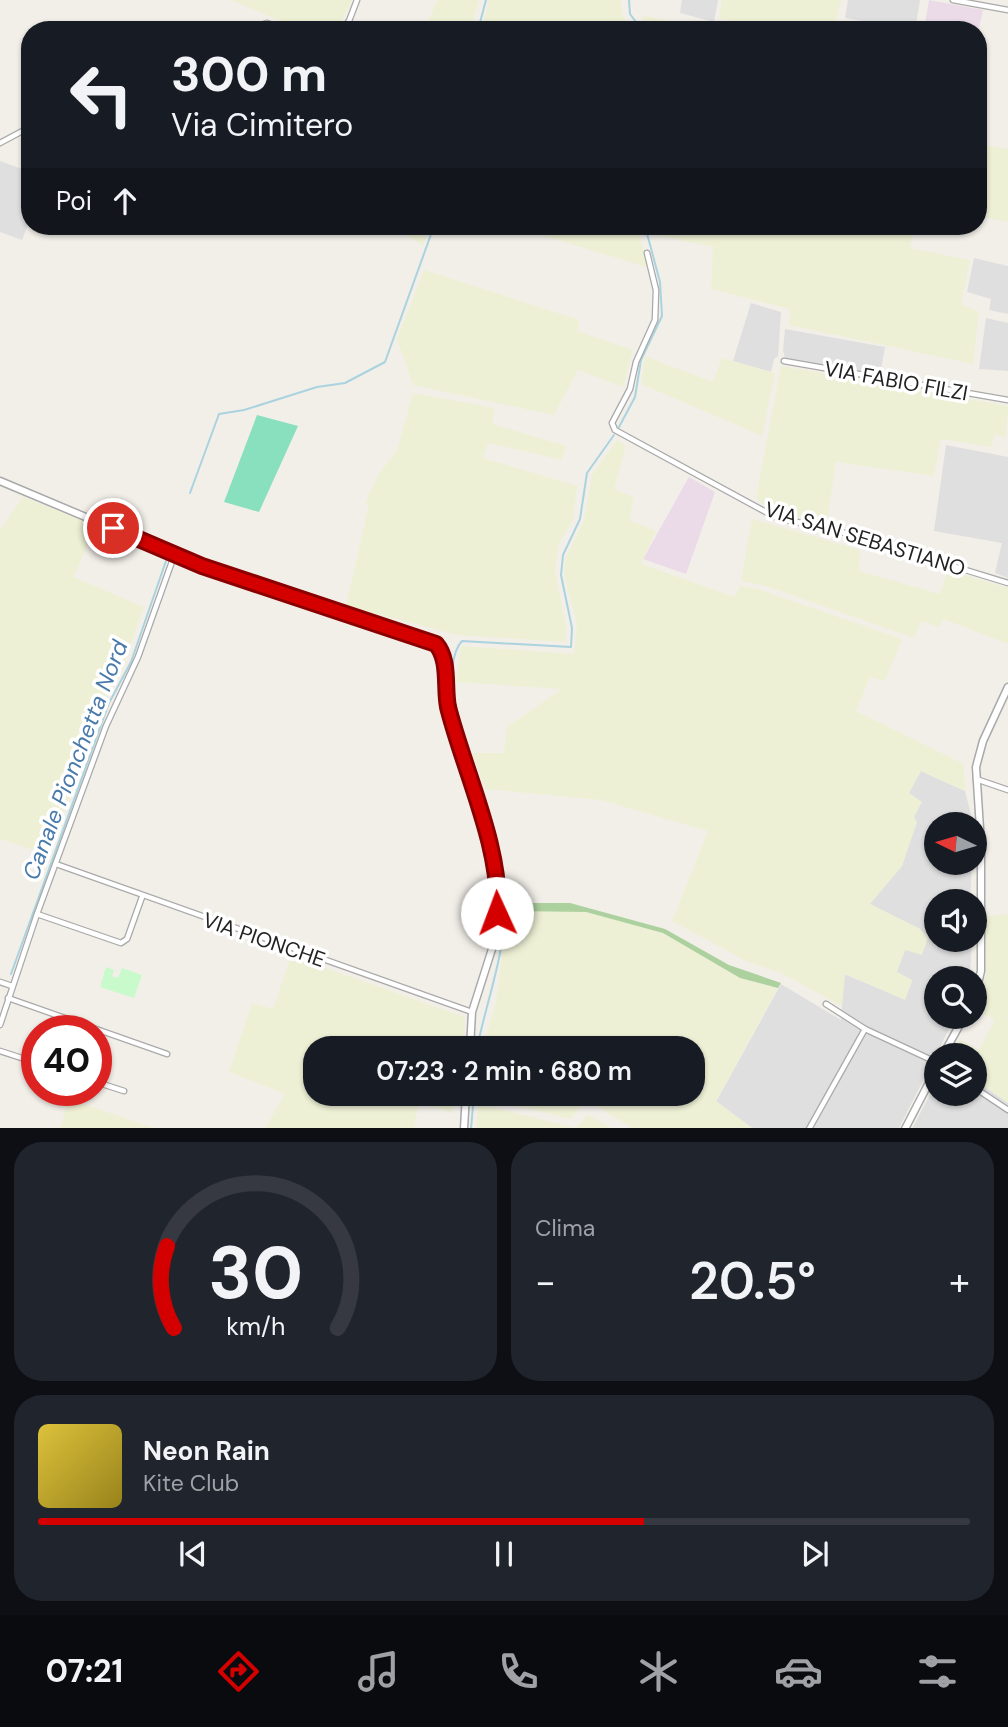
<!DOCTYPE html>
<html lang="it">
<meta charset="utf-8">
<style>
body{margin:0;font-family:"DM Sans",sans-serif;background:#20242c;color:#f1f3f6;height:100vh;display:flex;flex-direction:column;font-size:26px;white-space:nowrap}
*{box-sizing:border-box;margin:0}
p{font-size:23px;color:#9ea1a6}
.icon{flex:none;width:38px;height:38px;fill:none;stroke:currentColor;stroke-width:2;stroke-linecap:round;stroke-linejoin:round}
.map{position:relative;height:1128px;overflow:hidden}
.drawer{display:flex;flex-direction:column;gap:14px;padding:14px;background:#0d0f14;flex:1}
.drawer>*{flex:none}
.top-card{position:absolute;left:21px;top:21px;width:966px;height:214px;border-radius:28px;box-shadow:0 2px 5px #0004;background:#171b24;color:#f1f3f6;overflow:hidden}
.needle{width:46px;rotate:275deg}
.fabs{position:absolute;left:924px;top:812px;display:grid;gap:14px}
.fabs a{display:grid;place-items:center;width:63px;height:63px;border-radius:50%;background:#171b24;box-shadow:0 2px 5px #0004;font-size:35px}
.speed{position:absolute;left:21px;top:1015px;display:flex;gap:14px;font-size:35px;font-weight:700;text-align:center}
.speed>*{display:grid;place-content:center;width:91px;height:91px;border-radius:50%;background:#171b24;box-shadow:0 2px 5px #0004;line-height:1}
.speed .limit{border:10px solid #d22;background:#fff;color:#111}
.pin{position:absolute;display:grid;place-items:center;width:60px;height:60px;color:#fff;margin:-30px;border:4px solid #fff;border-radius:50%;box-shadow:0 2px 7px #0007}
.me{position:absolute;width:77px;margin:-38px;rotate:358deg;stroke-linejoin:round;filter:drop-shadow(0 0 5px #0008)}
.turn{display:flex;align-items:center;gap:24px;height:147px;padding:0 35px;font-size:32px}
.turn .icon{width:91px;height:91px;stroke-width:2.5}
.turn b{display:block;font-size:49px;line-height:60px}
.then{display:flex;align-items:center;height:66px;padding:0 35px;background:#0003;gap:14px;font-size:26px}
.big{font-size:52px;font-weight:600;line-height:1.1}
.drawer .tile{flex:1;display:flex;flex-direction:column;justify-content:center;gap:10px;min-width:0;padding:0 24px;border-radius:28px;background:#20242c}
.drawer .dial{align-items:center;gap:0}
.dial svg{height:182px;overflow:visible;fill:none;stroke:#363941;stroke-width:7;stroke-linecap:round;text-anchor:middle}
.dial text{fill:#f1f3f6;stroke:none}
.song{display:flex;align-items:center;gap:21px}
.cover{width:84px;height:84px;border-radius:10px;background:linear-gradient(135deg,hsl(50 70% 55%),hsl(50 70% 35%))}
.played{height:7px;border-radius:4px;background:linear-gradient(90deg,#d40000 65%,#363941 65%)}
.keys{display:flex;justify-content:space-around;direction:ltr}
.heat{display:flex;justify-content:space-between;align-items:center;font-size:38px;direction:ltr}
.drawer .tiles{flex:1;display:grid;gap:14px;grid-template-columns:1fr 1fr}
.tile:last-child{grid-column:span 2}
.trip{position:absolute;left:303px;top:1036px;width:402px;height:70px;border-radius:28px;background:#171b24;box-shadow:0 2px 5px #0004;font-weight:600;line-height:70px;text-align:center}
.menu{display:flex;height:112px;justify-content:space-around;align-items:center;background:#090b0e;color:#9ea1a6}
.menu .icon{width:49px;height:49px}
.menu .on{color:#d40000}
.menu b{font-size:32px;color:#f1f3f6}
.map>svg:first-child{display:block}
.residential{fill:#e0dfdf}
.industrial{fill:#ebdbe8}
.farmland{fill:#eef0d5}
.forest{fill:#add19e}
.park{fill:#c8facc}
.pitch{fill:#88e0be}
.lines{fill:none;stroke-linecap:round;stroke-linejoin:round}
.stream{stroke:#aad3df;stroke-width:2}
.minor-casing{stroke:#a9a9a9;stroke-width:7}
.tertiary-casing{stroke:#a9a9a9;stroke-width:9}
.minor{stroke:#fff;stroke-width:4.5}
.tertiary{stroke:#fff;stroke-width:6}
.route-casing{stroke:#8a0000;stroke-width:18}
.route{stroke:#d40000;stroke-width:12}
.labels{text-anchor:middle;stroke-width:7;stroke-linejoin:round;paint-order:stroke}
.street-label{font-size:21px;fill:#222;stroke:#fff}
.water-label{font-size:23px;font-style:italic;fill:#4a7aab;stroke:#fff}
</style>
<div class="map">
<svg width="1008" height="1129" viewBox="0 0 1008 1129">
<rect width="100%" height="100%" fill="#f2efe9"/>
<g class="residential">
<polygon points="682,0 718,0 714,22 680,13"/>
<polygon points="848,0 920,0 915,30 845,18"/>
<polygon points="0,161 30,172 30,220 22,240 0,232"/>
<polygon points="974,258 1008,266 1008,314 989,310 991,299 967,292"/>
<polygon points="751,303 781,312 778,356 774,359 771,372 733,361"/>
<polygon points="986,318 1008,323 1008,371 979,369"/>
<polygon points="785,329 885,347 880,375 785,358 783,350"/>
<polygon points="946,445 1008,457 1008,578 995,573 1002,543 934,531"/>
<polygon points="921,771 965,791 972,818 972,824 936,824 936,863 972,863 970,901 936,901 936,940 972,940 970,978 936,978 936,1017 955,1017 899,1128 752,1128 716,1102 781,984 841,1020 844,974 905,999 912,981 896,972 905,950 920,929 869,904 902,866 914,817 908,793"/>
<polygon points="975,1080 1008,1103 1008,1128 912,1129 936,1083 936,1094 975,1094"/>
</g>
<g class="industrial">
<polygon points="929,0 983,10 978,32 924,30"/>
<polygon points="689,477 715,492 686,574 643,559"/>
</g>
<g class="farmland">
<polygon points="231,0 352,0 338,27 302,30"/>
<polygon points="437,0 479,0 470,30 425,30"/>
<polygon points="489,0 620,0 623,17 632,30 481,30"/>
<polygon points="722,0 841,0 834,30 770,30 719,18"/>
<polygon points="641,15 712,30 649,30"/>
<polygon points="978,144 1008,149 1008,222 978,216"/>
<polygon points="387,226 426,226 424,245"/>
<polygon points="512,226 637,226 648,265 646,267"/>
<polygon points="649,226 915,226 910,248 970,260 961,304 979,312 973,364 789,325 790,309 711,289 713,247 651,234"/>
<polygon points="424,270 580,320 577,331 633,350 623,387 578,370 554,415 413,385 397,339"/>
<polygon points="645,356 713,382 722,358 775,373 762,436 641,384"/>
<polygon points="781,366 1008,406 1006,437 994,435 992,447 941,439 934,476 836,462 827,522 783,514 769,509 756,498"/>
<polygon points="413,393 495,408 492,424 566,446 562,460 488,443 483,458 577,486 573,519 559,544 555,571 567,631 565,642 457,635 346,606 369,504 365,503 378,475 397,450"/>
<polygon points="617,440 626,446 614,489 634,497 629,520 656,531 641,564 735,597 740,586 758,589 902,639 885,681 870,677 856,711 964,764 965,791 921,771 909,793 922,802 914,817 917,822 902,866 870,904 920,929 928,938 922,955 905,950 897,972 912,980 905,1000 845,974 842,1006 781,973 748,962 672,921 708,831 601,800 485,789 472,753 504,753 507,727 562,689 456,682 461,646 574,654 577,623 564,575 565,559 584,520 592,475"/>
<polygon points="23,497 96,526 74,577 144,607 123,665 106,693 49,855 0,839 0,530"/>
<polygon points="752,519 860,550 859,571 940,594 948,570 1008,588 1008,644 943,619 939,627 921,621 914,638 766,586 741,581"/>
<polygon points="508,911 586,912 663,933 740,978 778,988 716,1101 752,1128 632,1128 587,1100 570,1119 478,1096 693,1094 693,1048 483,1048 496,1002"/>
<polygon points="1008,914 1008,1103 975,1080 975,1055 951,1055 960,1039 979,1050 995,1020 975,1009 986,977 985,916"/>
<polygon points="291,956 465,1017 464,1048 315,1048 315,1094 422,1094 453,1105 451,1113 419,1102 414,1128 265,1128 285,1094 229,1072 252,1003 273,1009"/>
<polygon points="69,1099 154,1128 60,1128"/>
<polygon points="479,1104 576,1128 588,1115 611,1128 476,1128"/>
</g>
<polygon class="forest" points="508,903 570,903 665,929 729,965 781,983 778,988 740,978 663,933 586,912 508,911"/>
<polygon class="park" points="106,967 114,970 112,976 118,978 122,968 142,975 134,998 100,987"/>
<polygon class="pitch" points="257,415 298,426 259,512 224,502"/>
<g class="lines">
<g class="stream">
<polyline points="629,0 630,14 642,30"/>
<polyline points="478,30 486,0"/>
<polyline points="619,427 635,397 641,360 662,316 660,282 645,226"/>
<polyline points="190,493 219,414 244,410 317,387 345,383 385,362 434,226"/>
<polyline points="11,974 109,703 131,662 167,558"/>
<path d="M477,1048C487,999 508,946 505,895C501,831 468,762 453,699C450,684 451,652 462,641L571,647L572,628L561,575L563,555L580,519L587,473L614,435"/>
<polyline points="471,1129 474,1094"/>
</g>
<defs>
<g id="minor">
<polyline points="953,0 1008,10"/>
<polyline points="245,30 267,23 289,30"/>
<polyline points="342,30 349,21 357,0"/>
<polyline points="0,143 30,127"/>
<polyline points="647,253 656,290 655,320 636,362 630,389 612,423 615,430 775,517 902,546 936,561 1008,583"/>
<polyline points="784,361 1008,400"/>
<polyline points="976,779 1008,790"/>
<polyline points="56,864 472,1012"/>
<polyline points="37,914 121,943 127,939 142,897"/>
<polyline points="0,982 12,986"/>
<polyline points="8,998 167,1054"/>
<polyline points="826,1004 865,1029 936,1062"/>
<polyline points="0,1025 37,914 106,726 138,657 174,556"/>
<polyline points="0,1051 37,1063"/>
<polyline points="96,1082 124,1091"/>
<polyline points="975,1088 1008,1110"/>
<polyline points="809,1129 865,1029"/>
</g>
<g id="tertiary">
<polyline points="0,481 202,566 425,639 436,644 443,656 447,701 491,854 498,893 492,949 472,1012 470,1048"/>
<polyline points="975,996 981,971 981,844 976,767 983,741 1008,687"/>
<polyline points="943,1055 964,1017"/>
<polyline points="464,1129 466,1094"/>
<polyline points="905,1129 936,1069"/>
</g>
</defs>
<use href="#minor" class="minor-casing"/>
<use href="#tertiary" class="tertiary-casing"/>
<use href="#minor" class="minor"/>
<use href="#tertiary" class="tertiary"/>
</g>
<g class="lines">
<defs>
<path id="route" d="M113,528L202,566L436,644C450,660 444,687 448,707C463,768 503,851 497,913"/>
</defs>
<use href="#route" class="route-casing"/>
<use href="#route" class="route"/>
</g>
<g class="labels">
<g class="street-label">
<text transform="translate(896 381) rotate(10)" y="7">VIA FABIO FILZI</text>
<text transform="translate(865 539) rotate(17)" y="7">VIA SAN SEBASTIANO</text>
<text transform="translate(264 940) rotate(19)" y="7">VIA PIONCHE</text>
</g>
<g class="water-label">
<text transform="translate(75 760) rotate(-69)" y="8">Canale Pionchetta Nord</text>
</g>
</g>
</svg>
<div class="fabs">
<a><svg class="needle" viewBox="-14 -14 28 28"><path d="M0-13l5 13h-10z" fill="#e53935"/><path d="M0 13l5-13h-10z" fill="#9ea1a6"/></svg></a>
<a><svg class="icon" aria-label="sound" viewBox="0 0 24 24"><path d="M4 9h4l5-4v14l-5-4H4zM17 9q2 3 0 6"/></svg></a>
<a><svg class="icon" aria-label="search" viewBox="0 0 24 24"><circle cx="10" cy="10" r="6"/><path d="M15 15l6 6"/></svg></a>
<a><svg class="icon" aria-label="layers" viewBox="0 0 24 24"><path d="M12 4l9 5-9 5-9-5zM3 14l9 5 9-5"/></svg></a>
</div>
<div class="speed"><div class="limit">40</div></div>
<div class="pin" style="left:113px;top:528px;background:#d93025"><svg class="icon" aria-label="arrive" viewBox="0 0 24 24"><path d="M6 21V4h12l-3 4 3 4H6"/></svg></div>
<svg class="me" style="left:497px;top:913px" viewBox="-20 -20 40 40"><circle r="19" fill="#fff"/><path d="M0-13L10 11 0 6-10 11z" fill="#d40000"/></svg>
<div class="trip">07:23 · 2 min · 680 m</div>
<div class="top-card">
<div class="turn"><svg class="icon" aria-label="left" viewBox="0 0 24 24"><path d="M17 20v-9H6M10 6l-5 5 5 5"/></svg><div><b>300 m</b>Via Cimitero</div></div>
<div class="then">Poi<svg class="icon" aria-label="ahead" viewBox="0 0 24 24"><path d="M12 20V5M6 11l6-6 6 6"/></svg></div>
</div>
</div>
<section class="drawer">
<div class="tiles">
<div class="tile dial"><svg viewBox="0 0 100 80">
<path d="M14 69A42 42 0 1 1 86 69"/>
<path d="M14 69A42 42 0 0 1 11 33" stroke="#d40000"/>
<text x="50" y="56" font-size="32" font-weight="700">30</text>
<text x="50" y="72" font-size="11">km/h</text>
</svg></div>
<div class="tile"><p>Clima</p>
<div class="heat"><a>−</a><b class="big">20.5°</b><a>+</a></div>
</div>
<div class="tile">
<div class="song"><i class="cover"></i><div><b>Neon Rain</b><p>Kite Club</p></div></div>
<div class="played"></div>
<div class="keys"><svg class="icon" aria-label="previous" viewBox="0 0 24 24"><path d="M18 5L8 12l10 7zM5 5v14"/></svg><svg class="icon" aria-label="pause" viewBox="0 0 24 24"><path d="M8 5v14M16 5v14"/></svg><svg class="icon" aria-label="next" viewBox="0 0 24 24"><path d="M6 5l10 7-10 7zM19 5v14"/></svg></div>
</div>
</div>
</section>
<nav class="menu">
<b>07:21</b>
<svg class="icon on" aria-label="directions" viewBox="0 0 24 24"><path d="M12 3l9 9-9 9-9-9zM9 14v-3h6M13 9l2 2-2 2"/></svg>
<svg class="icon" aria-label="music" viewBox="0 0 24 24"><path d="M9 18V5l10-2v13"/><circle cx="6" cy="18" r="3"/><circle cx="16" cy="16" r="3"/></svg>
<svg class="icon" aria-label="phone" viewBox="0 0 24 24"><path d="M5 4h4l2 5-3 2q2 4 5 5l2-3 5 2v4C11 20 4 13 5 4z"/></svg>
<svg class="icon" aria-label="climate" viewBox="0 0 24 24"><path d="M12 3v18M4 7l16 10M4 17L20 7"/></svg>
<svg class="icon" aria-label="car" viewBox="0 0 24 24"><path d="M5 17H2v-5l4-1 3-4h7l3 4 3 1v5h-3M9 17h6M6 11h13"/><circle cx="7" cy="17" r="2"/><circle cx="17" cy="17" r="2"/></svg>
<svg class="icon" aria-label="filters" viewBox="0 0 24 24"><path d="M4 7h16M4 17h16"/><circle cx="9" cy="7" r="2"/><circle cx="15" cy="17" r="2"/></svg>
</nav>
